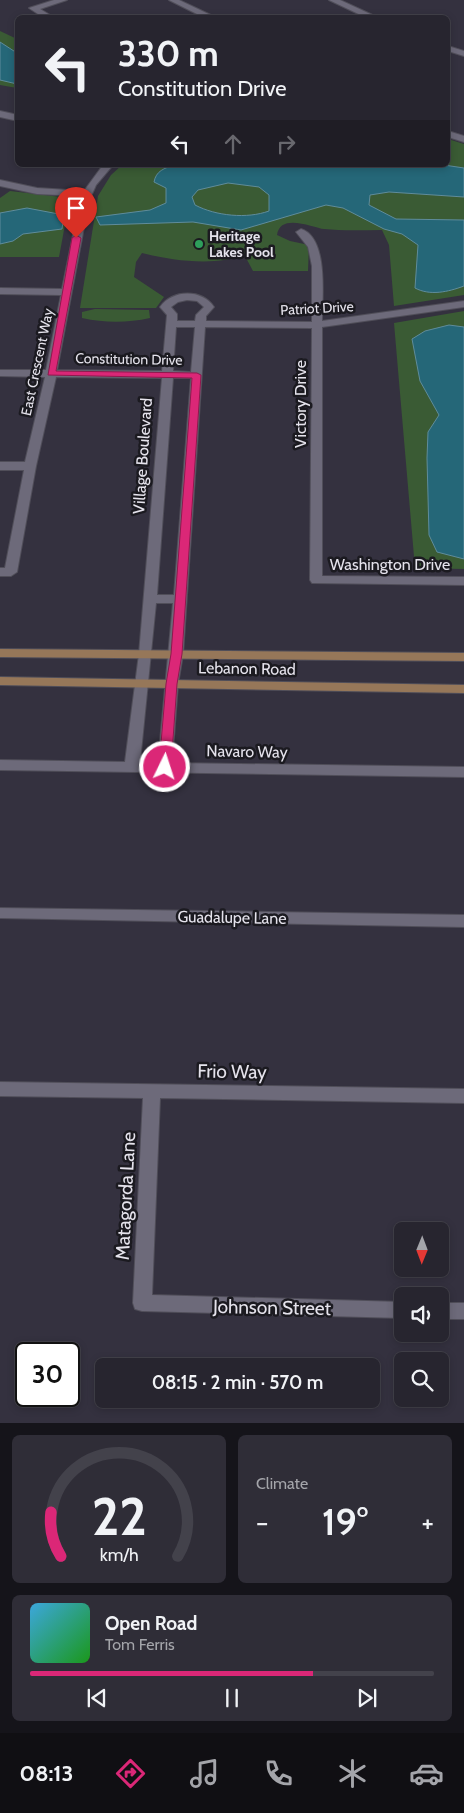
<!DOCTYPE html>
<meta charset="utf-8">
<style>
body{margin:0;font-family:Cabin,sans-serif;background:#2f2d37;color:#f1f3f6;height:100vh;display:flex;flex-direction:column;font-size:19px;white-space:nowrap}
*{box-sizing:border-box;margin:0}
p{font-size:16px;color:#a4a5aa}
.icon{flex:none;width:28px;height:28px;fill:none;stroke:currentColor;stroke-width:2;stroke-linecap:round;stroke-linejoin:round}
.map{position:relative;height:1423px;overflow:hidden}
.details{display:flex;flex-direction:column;gap:12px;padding:12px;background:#15141a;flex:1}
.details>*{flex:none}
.guide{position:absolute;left:15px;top:15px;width:435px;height:152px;border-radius:8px;box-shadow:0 2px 8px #0003,0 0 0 1px #43424b;background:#27252f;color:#f1f3f6;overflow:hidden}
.needle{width:32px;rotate:181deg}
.tools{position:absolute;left:394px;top:1222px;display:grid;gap:10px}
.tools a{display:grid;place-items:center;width:55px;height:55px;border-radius:8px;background:#27252f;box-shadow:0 2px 8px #0003,0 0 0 1px #43424b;font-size:25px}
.speed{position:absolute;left:15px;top:1342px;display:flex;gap:10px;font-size:25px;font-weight:700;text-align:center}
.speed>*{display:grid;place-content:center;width:65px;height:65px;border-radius:50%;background:#27252f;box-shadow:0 2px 8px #0003,0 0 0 1px #43424b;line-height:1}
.speed .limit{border:2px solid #111;border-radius:8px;background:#fff;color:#111}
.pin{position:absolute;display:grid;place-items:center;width:42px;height:42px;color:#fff;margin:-51px -21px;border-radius:50% 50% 50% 0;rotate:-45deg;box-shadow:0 0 5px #0007}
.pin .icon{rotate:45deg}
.me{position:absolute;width:55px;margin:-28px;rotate:4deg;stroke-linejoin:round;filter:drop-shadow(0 0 4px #0008)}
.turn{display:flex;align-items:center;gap:18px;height:105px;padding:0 20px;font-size:22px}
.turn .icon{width:65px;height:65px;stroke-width:2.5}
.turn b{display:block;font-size:35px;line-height:42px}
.lanes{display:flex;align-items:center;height:48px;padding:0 20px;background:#0003;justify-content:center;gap:25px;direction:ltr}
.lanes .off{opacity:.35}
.big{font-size:38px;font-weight:600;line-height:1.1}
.details .widget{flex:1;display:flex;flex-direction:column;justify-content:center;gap:8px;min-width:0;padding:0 18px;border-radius:8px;background:#2f2d37}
.details .dial{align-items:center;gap:0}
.dial svg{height:130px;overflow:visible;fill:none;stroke:#43424b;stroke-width:7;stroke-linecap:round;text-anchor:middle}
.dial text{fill:#f1f3f6;stroke:none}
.song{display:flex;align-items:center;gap:15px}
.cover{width:60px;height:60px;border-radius:8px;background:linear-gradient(135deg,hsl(200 70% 55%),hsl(120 70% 35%))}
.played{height:5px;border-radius:2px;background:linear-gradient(90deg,#db2777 70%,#43424b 70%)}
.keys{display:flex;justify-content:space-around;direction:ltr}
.heat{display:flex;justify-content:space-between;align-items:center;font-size:28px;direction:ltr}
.details .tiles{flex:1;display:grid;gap:12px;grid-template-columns:1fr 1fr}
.widget:last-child{grid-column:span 2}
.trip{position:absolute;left:95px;top:1358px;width:285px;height:50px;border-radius:8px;background:#27252f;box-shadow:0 2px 8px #0003,0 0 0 1px #43424b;font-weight:600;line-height:50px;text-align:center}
.dock{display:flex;height:80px;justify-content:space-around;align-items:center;background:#100f13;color:#a4a5aa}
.dock .icon{width:35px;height:35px}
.dock .selected{color:#db2777}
.dock b{font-size:22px;color:#f1f3f6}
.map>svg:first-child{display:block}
.green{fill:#3a5b34}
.water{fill:#256778;stroke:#5f8c9b;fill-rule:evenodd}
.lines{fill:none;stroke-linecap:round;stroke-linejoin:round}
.minor-casing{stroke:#504e59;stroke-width:2}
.secondary-casing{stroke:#504e59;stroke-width:2}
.minor{fill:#6d6a7a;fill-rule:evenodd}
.secondary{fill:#967759;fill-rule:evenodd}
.route{fill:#db2777;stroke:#8e194d}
.leisure-dot{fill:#2e9e5b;stroke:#1b1a20;stroke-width:2}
.labels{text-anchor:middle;stroke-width:5;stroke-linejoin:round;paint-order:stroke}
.far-poi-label{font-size:14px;font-weight:bold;fill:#e5e3ec;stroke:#1b1a20;text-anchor:start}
.far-street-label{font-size:14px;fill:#e5e3ec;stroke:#1b1a20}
.street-label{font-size:16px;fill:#e5e3ec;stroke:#1b1a20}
.near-street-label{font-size:19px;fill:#e5e3ec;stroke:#1b1a20}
</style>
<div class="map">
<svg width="464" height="1423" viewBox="0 0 464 1423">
<rect width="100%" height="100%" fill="#34313f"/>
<g class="green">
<polygon points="0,31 17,39 17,88 0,85"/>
<path d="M448,139L464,144V295L394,306L389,245L382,230C363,230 343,231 324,229C314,228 280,212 277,235L290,241L309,245L308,271H253L245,256L251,251C223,268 173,261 142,253L136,262L134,277L164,297L156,308H80L98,196L111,175L122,165H448Z"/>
<polygon points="10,191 70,198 59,257 0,257 0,198"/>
<path d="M95,309L149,310L150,318C127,323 105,323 82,318V312Z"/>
<polygon points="464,311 464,569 415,568 394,323"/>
</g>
<g class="water">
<polygon points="0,42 17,53 17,84 0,80"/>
<path d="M175,165H444L464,168V197L389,192L370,195L369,205L396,219L464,220V286C448,292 430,296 415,288L418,245L402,234L384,229L343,208L326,205L241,230L193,222L100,225L96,217L150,210L166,203V188L154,182C156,171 164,168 175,165ZM228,183L259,187L269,195V211C247,219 216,216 195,205L192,197L198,190Z"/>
<polygon points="27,208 64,215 62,229 23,234 13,241 0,244 0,213"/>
<polygon points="449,325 464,327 464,559 437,552 429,535 427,458 428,432 439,415 420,381 412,339 425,331"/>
</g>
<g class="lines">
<defs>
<g id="minor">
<polygon points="54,0 67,0 40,9 55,18 44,18 29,8"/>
<polygon points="169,0 179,0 217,18 205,18"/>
<polygon points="329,0 340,0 379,18 367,18"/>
<polygon points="448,46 464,51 464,56 448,51"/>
<polygon points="0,111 18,115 18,121 0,117"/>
<polygon points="448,131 464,136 464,142 448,137"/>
<path d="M103,165H113L96,185L89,201L57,370L162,371L167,315L160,307C173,289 202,289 214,307L206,316V321L312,322V266L308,247L296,232L301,229C329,238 322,298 322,321L464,301V307L322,327V576L464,577V585L312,583L310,580L312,328L205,327L183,654L178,684L172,763L464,767V777L0,770V760L125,762L139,654L162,378L56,377L36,466L17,572L11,576H0V568H5L24,470H0V462H25L45,377L0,376V370H46L61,295L0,294V288L62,289L81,196L37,194L0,186V180L37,188L84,191ZM187,300L197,301L204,307L196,315L195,321H177V314L171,307L178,302ZM176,327H195L191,372L173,371ZM173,378H191L174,595H157ZM156,603H173L158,763L140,762Z"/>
<polygon points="0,908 464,915 464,927 0,918"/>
<polygon points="0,1082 464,1089 464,1103 160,1098 152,1295 402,1302 402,1318 142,1311 135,1309 133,1303 143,1098 0,1096"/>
<rect x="440" y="1303" width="24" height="16"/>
</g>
<g id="secondary">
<polygon points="0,649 464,653 464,661 0,657"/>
<polygon points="0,677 464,685 464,693 0,685"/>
</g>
</defs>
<use href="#minor" class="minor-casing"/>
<use href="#secondary" class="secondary-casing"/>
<use href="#minor" class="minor"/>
<use href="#secondary" class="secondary"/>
</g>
<polygon class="route" points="76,235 81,238 56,371 197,373 201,375 182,654 177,684 171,767 165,771 159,767 166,684 171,654 192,378 48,375 72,238"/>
<circle class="leisure-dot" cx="199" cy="244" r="5"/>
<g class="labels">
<g class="far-poi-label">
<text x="209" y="241">Heritage<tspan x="209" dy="16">Lakes Pool</tspan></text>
</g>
<g class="far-street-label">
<text transform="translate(317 308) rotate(-3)" y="5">Patriot Drive</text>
<text transform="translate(129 359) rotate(1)" y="5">Constitution Drive</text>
<text transform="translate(37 362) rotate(-78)" y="5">East Crescent Way</text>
</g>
<g class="street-label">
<text transform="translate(300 404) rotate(-90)" y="6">Victory Drive</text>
<text transform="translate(142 456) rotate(-86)" y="6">Village Boulevard</text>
<text x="390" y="570">Washington Drive</text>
<text transform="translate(247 668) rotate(1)" y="6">Lebanon Road</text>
<text transform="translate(247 751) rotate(1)" y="6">Navaro Way</text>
<text transform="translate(232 917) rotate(1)" y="6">Guadalupe Lane</text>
</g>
<g class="near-street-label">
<text transform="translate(232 1071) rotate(1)" y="7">Frio Way</text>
<text transform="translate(125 1196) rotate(-87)" y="7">Matagorda Lane</text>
<text transform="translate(272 1307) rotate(1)" y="7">Johnson Street</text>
</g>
</g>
</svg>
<div class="tools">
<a><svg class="needle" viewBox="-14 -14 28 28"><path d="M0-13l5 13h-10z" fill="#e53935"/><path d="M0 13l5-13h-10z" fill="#a4a5aa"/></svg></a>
<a><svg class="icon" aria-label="sound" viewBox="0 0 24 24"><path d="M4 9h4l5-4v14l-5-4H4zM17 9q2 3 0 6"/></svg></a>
<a><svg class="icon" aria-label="search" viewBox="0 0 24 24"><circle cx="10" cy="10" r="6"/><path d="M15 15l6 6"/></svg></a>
</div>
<div class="speed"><div class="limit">30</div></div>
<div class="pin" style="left:76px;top:238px;background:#d93025"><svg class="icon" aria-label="arrive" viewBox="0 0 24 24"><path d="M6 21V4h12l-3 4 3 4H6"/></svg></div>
<svg class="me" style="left:165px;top:767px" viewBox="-20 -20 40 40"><circle r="17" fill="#db2777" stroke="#fff" stroke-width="3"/><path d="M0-11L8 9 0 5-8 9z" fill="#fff"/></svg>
<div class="trip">08:15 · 2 min · 570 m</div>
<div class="guide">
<div class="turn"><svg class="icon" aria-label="left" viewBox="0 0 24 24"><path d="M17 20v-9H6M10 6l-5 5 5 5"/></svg><div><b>330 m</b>Constitution Drive</div></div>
<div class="lanes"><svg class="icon" aria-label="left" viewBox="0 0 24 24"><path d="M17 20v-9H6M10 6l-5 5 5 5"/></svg><svg class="icon off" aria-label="ahead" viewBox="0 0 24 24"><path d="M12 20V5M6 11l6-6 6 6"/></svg><svg class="icon off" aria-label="right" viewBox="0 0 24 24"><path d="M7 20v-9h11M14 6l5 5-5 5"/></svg></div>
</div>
</div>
<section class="details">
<div class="tiles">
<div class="widget dial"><svg viewBox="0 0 100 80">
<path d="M14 69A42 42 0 1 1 86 69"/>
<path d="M14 69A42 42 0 0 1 8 42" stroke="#db2777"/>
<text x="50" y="56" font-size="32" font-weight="700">22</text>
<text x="50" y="72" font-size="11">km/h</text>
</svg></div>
<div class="widget"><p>Climate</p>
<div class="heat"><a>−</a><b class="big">19°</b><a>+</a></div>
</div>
<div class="widget">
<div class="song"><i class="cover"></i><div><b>Open Road</b><p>Tom Ferris</p></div></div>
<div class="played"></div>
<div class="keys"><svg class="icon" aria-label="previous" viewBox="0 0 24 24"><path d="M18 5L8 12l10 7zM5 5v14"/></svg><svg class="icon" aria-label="pause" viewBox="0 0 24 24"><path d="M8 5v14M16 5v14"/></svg><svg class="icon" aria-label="next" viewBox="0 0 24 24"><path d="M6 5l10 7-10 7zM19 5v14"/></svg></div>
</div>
</div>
</section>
<nav class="dock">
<b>08:13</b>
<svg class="icon selected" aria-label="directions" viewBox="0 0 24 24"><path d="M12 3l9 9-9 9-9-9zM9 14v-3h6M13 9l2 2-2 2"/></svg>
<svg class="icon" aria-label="music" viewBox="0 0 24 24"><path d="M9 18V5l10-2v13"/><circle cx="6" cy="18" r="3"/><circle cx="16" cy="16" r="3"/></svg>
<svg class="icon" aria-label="phone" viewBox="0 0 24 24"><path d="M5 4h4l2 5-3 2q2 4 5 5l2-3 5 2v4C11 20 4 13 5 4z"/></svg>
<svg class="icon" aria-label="climate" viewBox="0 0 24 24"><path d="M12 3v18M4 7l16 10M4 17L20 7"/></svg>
<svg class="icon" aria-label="car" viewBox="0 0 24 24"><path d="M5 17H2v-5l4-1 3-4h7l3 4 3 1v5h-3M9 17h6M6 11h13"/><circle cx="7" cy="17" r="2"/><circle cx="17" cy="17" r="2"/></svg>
</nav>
